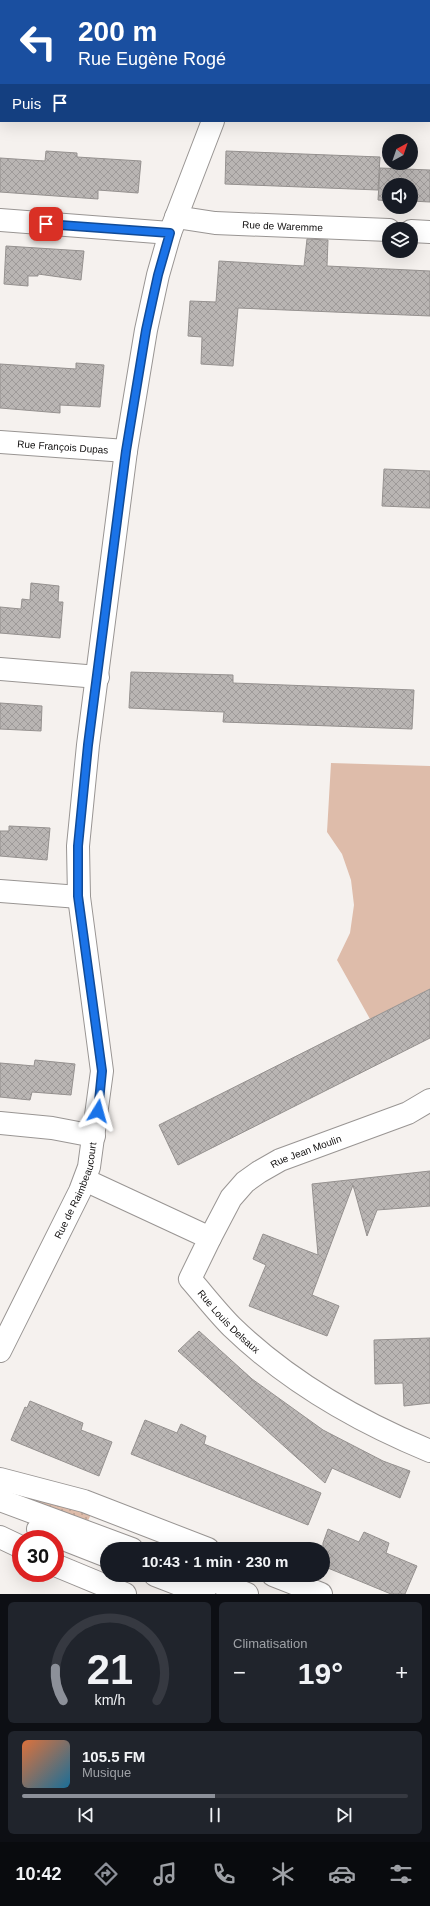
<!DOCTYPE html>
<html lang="fr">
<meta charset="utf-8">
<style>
body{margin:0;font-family:Arial,sans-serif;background:#20242c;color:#f1f3f6;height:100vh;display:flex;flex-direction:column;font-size:15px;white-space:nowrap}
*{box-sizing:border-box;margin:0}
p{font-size:13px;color:#9ea1a6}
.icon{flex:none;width:22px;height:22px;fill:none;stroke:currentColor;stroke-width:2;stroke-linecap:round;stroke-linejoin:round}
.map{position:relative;height:1594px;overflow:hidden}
.side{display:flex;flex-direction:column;gap:8px;padding:8px;background:#0d0f14;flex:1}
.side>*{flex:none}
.guide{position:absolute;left:0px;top:0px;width:430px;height:122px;box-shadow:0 4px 16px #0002;background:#1a4fa0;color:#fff;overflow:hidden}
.needle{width:26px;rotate:40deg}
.fabs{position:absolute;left:382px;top:134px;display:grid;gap:8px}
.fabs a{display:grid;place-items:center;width:36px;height:36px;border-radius:50%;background:#171b24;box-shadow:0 4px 16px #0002;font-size:20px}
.speed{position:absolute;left:12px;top:1530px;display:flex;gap:8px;font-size:20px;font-weight:700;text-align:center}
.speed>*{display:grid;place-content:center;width:52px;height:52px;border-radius:50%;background:#171b24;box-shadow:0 4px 16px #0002;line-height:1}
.speed .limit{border:6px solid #d22;background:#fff;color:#111}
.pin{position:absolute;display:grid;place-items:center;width:34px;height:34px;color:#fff;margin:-17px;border-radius:8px;box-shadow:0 2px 6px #0006}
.me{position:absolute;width:44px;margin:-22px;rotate:8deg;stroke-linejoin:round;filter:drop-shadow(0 0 3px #0008)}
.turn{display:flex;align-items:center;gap:14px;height:84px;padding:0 12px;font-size:18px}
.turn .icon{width:52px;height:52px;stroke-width:2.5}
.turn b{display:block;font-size:28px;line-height:34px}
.then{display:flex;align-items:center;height:38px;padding:0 12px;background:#0003;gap:8px;font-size:15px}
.big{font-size:30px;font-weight:600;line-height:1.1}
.side .card{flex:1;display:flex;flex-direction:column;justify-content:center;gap:6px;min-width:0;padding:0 14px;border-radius:6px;background:#20242c}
.side .dial{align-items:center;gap:0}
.dial svg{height:104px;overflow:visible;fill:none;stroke:#363941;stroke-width:7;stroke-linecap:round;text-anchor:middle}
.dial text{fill:#f1f3f6;stroke:none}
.song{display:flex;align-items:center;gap:12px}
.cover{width:48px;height:48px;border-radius:6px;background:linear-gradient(135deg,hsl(20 70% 55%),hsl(200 70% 35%))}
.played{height:4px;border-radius:2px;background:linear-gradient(90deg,#8c9099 50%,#363941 50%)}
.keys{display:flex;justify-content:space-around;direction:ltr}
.heat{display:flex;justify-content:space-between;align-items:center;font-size:22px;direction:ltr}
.side .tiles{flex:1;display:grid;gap:8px;grid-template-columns:1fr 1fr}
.card:last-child{grid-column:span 2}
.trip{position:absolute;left:100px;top:1542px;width:230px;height:40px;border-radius:20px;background:#171b24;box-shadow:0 4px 16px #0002;font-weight:600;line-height:40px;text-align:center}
.menu{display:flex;height:64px;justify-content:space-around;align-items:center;background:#090b0e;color:#9ea1a6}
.menu .icon{width:28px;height:28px}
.menu .current{color:#8c9099}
.menu b{font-size:18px;color:#f1f3f6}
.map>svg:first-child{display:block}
.grass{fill:url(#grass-dots)}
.green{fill:#debcaa}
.building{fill:url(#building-cross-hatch);stroke:#95918f}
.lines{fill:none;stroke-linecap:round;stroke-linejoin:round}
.minor-casing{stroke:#999593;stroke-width:24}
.minor{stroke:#fff;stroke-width:22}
.route-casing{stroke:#114b97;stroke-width:10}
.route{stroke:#1a73e8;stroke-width:7}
.labels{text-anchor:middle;stroke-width:3;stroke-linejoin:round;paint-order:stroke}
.street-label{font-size:10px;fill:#110f0f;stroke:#f5f1ee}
</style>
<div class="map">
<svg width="430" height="1594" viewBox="0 0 430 1594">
<defs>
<pattern id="grass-dots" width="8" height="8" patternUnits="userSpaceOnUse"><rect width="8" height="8" fill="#debcaa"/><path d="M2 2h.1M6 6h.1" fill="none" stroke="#bda091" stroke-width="1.8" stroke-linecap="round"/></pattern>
<pattern id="building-cross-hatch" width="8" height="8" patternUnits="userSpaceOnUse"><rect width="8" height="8" fill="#b9b5b3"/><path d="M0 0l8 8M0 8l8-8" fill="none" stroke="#9e9a99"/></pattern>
</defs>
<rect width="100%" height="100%" fill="#f5f1ee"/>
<polygon class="grass" points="0,1490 92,1512 87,1523"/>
<polygon class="green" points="331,763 430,766 430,989 370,1019 337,960 350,933 354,905 351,880 342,854 327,832"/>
<g class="building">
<polygon points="46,151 77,153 77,157 141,161 138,193 98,190 98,199 0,192 0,158 45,161"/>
<polygon points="226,151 380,157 378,190 225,184"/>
<polygon points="380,168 430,170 430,202 411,201 411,185 389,185 389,201 378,200"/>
<polygon points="307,239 328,240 327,266 430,271 430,316 238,308 233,366 201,364 202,337 188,336 190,301 216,302 219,261 304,266"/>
<polygon points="6,246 84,251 81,280 38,274 38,276 28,276 28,286 4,284"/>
<polygon points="76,363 104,365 100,407 60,405 60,413 0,408 0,364 76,369"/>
<polygon points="384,469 430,471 430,508 382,506"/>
<polygon points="31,583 59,586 58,602 63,602 60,638 0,633 0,607 21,609 22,599 30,600"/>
<polygon points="131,672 233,675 233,683 414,690 412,729 223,722 224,712 129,708"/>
<polygon points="0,703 42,706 41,731 0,729"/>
<polygon points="9,826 50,828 47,860 0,856 0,831 9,831"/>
<polygon points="430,989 430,1038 178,1165 159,1125"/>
<polygon points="35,1060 75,1064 71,1095 32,1092 30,1100 0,1097 0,1063 34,1066"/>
<polygon points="430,1171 430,1206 377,1210 367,1236 353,1185 312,1295 339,1306 327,1336 249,1306 266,1265 253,1259 263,1234 318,1255 312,1184"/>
<polygon points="199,1331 252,1379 323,1430 383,1461 410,1471 400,1498 332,1468 325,1483 178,1351"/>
<polygon points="430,1338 430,1403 404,1406 403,1383 375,1384 374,1340"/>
<polygon points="30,1401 83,1423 81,1430 112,1442 99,1476 11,1440 25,1407 27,1408"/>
<polygon points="145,1420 177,1433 181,1424 206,1436 204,1444 321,1493 308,1525 131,1454"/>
<polygon points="328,1529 359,1542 364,1532 389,1543 386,1553 417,1566 405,1594 391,1594 323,1566 323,1543"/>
</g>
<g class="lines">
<defs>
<g id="minor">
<polyline points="271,1 271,0"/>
<path id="s1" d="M176,217L215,223L389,230"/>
<polyline points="0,220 170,233"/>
<polyline points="411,231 430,232"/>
<path id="s2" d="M0,442L126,451"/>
<polyline points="0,669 98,677"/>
<polyline points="0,891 79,897"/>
<polyline points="0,1123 52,1128 94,1136"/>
<path id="s3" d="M85,1180L210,1238L190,1279C204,1295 217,1312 232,1327C289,1382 357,1421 430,1451"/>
<path id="s4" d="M210,1238L231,1198L245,1182L259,1172L280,1160L408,1113L430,1100"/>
<path id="s5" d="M0,1351L80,1191L89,1167L102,1071L79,897L78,846L88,745L126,451L146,330L158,275L170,233L213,121"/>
<polyline points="0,1479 84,1501 208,1549"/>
<polyline points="0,1500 132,1549"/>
<polyline points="38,1529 107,1556"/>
<polyline points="0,1537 21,1547"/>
<polyline points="55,1565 125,1594"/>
<polyline points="155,1575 204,1594"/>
<polyline points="199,1575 247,1594"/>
<polyline points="273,1575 321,1594"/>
</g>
</defs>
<use href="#minor" class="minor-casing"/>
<use href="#minor" class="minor"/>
</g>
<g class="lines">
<defs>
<polyline id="route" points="46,224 170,233 158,275 146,330 126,451 88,745 78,846 78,896 102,1071 98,1111"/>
</defs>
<use href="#route" class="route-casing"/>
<use href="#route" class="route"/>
</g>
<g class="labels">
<g class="street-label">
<text dy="4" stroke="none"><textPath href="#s1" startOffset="107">Rue de Waremme</textPath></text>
<text dy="4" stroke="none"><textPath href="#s2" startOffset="63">Rue François Dupas</textPath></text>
<text dy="4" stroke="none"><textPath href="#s4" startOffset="135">Rue Jean Moulin</textPath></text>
<text dy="4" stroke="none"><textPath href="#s5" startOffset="178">Rue de Raimbeaucourt</textPath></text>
<text dy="4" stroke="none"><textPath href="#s3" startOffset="241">Rue Louis Delsaux</textPath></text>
</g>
</g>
</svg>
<div class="fabs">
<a><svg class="needle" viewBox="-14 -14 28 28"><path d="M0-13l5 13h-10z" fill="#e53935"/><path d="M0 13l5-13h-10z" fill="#9ea1a6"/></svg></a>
<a><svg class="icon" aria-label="sound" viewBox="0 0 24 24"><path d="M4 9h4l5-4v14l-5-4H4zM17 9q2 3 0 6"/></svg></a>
<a><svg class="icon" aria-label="layers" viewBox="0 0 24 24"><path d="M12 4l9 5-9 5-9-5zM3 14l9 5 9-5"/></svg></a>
</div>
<div class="speed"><div class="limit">30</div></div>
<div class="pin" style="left:46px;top:224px;background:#d93025"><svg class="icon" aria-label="arrive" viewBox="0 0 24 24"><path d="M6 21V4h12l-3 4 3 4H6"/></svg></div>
<svg class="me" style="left:98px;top:1111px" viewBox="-20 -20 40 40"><path d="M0-17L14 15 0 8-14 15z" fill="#1a73e8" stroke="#fff" stroke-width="4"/></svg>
<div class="trip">10:43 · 1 min · 230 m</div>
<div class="guide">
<div class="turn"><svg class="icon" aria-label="left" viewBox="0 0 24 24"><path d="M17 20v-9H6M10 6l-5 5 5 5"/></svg><div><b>200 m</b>Rue Eugène Rogé</div></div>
<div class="then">Puis<svg class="icon" aria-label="arrive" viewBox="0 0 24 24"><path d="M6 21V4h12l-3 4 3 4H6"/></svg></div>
</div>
</div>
<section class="side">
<div class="tiles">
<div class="card dial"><svg viewBox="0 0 100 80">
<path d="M14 69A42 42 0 1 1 86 69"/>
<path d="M14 69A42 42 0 0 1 8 44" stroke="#8c9099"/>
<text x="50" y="56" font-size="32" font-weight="700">21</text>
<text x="50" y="72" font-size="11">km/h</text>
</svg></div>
<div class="card"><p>Climatisation</p>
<div class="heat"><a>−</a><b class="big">19°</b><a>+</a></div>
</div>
<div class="card">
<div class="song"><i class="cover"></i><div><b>105.5 FM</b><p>Musique</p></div></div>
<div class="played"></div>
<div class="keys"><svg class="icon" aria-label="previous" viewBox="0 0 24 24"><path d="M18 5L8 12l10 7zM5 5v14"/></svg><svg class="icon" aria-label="pause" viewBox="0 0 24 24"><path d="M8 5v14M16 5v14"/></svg><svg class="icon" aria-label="next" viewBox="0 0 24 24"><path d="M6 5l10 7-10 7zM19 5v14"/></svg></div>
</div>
</div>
</section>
<nav class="menu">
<b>10:42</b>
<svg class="icon current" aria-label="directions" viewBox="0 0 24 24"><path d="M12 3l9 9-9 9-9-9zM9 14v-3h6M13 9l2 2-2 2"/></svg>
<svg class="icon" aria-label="music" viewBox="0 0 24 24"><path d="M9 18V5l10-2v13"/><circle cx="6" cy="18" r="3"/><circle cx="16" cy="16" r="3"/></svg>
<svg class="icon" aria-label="phone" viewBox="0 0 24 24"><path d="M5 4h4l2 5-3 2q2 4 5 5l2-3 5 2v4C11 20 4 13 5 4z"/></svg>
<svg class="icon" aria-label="climate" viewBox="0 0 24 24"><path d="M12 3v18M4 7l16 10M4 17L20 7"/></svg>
<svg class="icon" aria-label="car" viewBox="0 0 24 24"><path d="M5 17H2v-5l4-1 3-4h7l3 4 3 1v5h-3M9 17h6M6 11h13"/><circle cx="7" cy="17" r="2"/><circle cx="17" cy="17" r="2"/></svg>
<svg class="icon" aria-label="filters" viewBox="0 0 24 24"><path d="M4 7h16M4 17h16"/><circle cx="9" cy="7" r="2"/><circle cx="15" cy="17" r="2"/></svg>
</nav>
